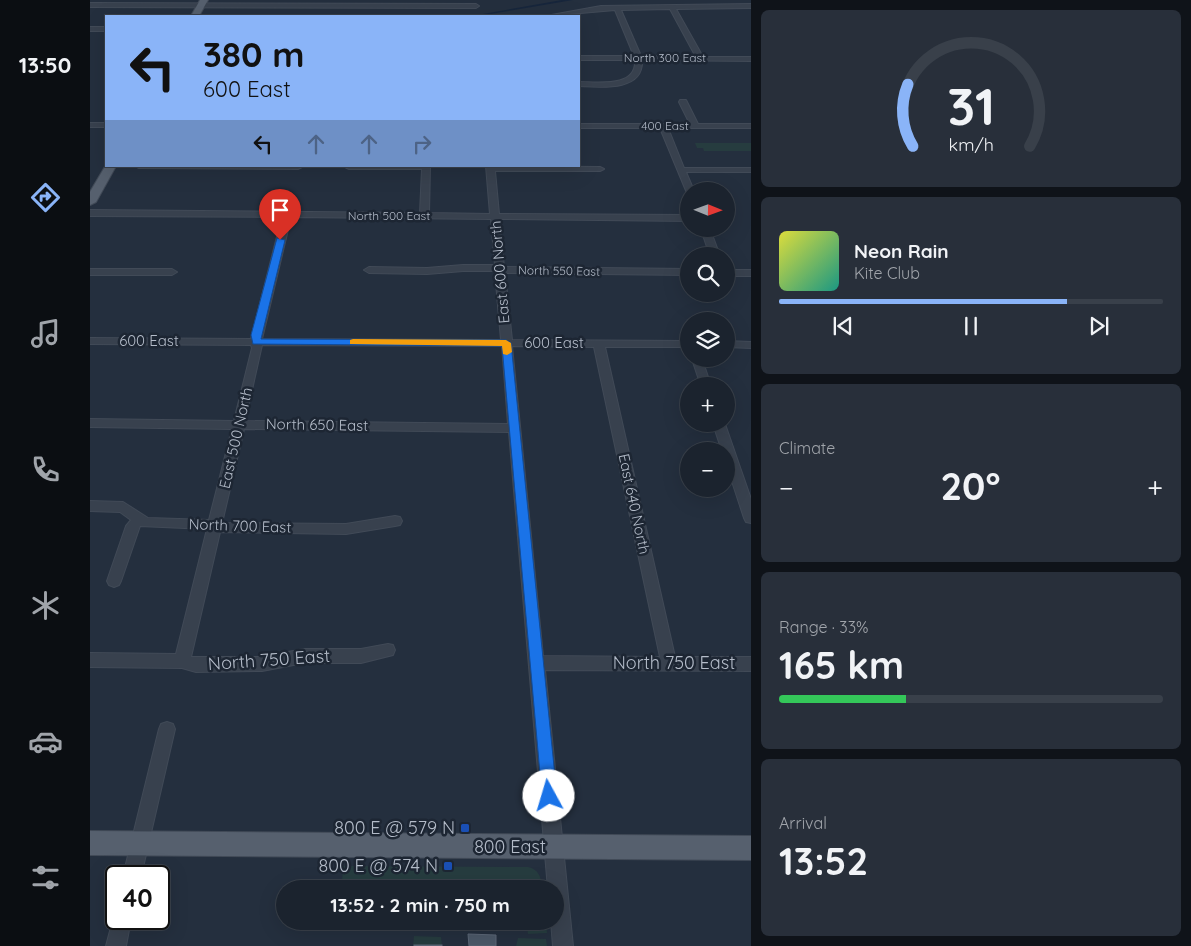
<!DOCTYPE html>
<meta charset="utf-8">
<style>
body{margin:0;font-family:Quicksand,sans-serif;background:#282f3a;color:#f1f3f6;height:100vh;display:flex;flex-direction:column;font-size:19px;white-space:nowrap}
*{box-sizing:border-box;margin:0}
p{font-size:16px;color:#a0a4aa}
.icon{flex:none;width:28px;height:28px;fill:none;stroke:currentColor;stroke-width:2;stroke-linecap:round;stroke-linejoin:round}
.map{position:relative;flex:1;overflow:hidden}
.sheet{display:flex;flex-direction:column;gap:10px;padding:10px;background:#0f1319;width:440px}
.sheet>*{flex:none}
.guide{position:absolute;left:15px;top:15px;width:475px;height:152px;border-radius:0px;box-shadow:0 5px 20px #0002,0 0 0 1px #39404a;background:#8ab4f8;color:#111;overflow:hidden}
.needle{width:32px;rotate:91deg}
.buttons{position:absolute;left:590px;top:182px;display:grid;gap:10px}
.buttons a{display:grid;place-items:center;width:55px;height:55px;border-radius:50%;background:#1b232e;box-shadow:0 5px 20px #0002,0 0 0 1px #39404a;font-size:25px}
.speed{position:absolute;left:15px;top:865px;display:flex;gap:10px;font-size:25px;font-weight:700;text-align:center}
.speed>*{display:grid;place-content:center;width:65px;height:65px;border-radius:50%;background:#1b232e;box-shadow:0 5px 20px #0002,0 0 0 1px #39404a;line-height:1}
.speed .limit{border:2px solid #111;border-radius:8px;background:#fff;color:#111}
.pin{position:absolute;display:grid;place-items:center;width:42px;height:42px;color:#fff;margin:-51px -21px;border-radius:50% 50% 50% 0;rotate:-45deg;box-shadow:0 0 5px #0007}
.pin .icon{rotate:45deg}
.me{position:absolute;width:55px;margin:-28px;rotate:354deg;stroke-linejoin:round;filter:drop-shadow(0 0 4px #0008)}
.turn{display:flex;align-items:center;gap:18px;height:105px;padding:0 15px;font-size:22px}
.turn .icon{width:65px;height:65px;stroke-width:2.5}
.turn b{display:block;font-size:35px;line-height:42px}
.lanes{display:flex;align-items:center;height:48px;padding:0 15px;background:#0003;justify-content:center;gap:25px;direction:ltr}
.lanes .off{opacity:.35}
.big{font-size:38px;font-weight:800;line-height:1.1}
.sheet .card{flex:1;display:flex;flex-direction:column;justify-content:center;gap:8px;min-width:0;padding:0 18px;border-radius:8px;background:#282f3a}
.sheet .dial{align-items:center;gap:0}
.dial svg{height:130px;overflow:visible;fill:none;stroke:#39404a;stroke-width:7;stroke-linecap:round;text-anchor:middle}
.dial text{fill:#f1f3f6;stroke:none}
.song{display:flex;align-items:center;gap:15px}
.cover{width:60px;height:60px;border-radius:8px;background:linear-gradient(135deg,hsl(60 70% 55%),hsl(170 70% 35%))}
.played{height:5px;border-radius:2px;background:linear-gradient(90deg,#8ab4f8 75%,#39404a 75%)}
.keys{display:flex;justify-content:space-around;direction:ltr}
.heat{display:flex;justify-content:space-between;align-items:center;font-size:28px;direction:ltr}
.charge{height:8px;border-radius:4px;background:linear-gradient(90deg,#34c759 33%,#39404a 0)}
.trip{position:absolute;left:186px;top:880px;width:288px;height:50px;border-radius:25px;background:#1b232e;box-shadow:0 5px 20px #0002,0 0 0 1px #39404a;font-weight:800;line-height:50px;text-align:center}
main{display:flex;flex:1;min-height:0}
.menu{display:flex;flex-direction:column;width:90px;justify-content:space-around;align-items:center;background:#0b0e12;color:#a0a4aa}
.menu .icon{width:35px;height:35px}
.menu .selected{color:#8ab4f8}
.menu b{font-size:22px;color:#f1f3f6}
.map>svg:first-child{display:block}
.green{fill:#263c3f}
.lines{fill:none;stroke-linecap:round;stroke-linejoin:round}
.canal{fill:#17263c;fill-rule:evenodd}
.building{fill:#4b5868;stroke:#5c6777}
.minor-casing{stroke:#414a57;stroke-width:2}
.major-casing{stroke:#414a57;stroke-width:2}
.minor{fill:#38414e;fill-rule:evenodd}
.major{fill:#56606e;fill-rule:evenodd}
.route{fill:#1a73e8;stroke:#114b97}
.slow{fill:#f59e0b}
.transit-dot{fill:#1a4fb4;stroke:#1d2633;stroke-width:2}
.labels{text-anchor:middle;stroke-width:5;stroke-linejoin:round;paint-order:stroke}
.far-street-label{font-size:12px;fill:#b4bcc9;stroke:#1d2633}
.street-label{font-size:15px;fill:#b4bcc9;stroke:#1d2633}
.near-street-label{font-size:18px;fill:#b4bcc9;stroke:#1d2633}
.near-poi-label{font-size:18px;fill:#b4bcc9;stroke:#1d2633;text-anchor:end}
</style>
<main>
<nav class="menu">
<b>13:50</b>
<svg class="icon selected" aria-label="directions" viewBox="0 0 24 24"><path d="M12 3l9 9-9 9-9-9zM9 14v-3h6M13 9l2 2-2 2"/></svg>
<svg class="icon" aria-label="music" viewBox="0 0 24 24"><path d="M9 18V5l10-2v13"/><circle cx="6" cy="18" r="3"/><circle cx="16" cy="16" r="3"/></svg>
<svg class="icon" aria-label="phone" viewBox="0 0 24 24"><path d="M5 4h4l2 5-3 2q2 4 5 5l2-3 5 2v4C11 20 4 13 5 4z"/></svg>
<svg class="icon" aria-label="climate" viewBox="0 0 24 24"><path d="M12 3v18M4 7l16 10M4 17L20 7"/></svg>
<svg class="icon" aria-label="car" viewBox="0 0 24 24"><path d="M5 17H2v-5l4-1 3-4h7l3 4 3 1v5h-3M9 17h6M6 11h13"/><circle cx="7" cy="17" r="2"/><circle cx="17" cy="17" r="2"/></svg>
<svg class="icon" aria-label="filters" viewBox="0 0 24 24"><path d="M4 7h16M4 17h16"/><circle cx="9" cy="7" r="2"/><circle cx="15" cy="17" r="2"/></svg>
</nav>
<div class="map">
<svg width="661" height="946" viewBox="0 0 661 946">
<rect width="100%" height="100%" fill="#242f3e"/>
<g class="green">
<polygon points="605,143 661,143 661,151 614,151 613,148 607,148"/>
<path d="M253,866L438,867C450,870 451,878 452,889L254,885L252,883Z"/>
<polygon points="441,921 456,921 457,933 438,934 437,928"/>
<polygon points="324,936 351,937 352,946 323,946"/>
<polygon points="428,938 456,939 457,946 426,946"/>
</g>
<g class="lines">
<polygon class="canal" points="472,0 483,0 395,15 393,14"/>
</g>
<g class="building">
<polygon points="378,934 406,935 406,946 379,946"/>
<rect x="324" y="945" width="28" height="1"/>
</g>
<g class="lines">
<defs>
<g id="minor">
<polygon points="0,3 386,4 389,6 386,8 0,7"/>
<path d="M661,4V8L586,9L613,57H661V61L552,60C554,92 510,87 489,86V82C508,82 547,88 545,60H489V56H544L525,10L456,16L511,6ZM580,9L606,57L551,56L531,10Z"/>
<rect x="0" y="27" width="16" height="4"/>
<polygon points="590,100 596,100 608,124 661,124 661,128 578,128 594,168 661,168 661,172 596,172 604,191 597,193 570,128 489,128 489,124 600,124 589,102"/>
<rect x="0" y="123" width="16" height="4"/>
<polygon points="45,166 212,166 212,167 208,169 49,168"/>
<path d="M340,166L339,213L400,214L396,166L510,167L514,169L510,171H405L409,214L599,215V221L409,219L414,267L599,269V275L415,273L422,340L599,341V347H515L585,657H661V671L455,670L483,946H463L461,921H465V889H458L419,432L154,429L132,523L256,524L305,516L310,517L312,521L310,525L305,526L256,534L130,532L101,657H172L214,649H271L298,644L303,645L305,650L303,655L271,663H214L172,671L106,672L92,668L0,667V653L86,654L117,529L50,526L31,581L29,585L24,587L19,585L17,581L36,526L41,520L30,512L0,511V501L33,502L58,518L119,520L142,429L0,427V419L144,421L162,348L161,345L0,344V338L161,339L192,217L0,216V210L330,213L332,169H259L255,167ZM201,217L401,219L405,265H373L337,268L279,267L274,270L279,273L337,274L373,271H405L411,340L172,339ZM172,345L412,346L418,424L155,421ZM422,346L504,347L570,657L453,656Z"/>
<polygon points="611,229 620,229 630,256 620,256"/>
<polygon points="0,269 82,269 87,272 82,275 0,275"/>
<rect x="636" y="270" width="25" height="6"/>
<polygon points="636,341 661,342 661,348 636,347"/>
<polygon points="602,359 612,359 621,386 611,386"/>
<polygon points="623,424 635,424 661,499 661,523 656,522 654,518 636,463 636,451 632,451"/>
<polygon points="77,722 83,724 85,729 51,876 33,876 69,729 71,724"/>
<polygon points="25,912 26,919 41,919 36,946 16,946"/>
</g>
<g id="major">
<polygon points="110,0 118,0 109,16 101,16"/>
<polygon points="16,165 26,166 6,202 0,205 0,192"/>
<polygon points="0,831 661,836 661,860 0,855"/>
</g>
</defs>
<use href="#minor" class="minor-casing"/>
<use href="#major" class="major-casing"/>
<use href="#minor" class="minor"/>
<use href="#major" class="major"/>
</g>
<polygon class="route" points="187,238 195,240 171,339 416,340 421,343 467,796 465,801 459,803 454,801 452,796 412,346 163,344 161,335"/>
<polygon class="slow" points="263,339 416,340 421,343 422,352 417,355 413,354 412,346 260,344 260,340"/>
<g class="transit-dot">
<rect x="370" y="823" width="10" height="10" rx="2.5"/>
<rect x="353" y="861" width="10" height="10" rx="2.5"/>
</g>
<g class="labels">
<g class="far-street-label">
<text x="575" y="62">North 300 East</text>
<text x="575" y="130">400 East</text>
<text x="299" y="220">North 500 East</text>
<text transform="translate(469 271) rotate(1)" y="4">North 550 East</text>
</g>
<g class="street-label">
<text transform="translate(410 272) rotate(-95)" y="5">East 600 North</text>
<text x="59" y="346">600 East</text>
<text x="464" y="348">600 East</text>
<text transform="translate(227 425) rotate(1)" y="5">North 650 East</text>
<text transform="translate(146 438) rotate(-77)" y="5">East 500 North</text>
<text transform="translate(544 504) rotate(78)" y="5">East 640 North</text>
<text transform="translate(150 526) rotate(2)" y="5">North 700 East</text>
</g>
<g class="near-street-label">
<text transform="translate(179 660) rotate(-4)" y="6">North 750 East</text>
<text x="584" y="669">North 750 East</text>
<text x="420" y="853">800 East</text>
</g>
<g class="near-poi-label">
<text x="365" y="834">800 E @ 579 N</text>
<text x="348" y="872">800 E @ 574 N</text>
</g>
</g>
</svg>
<div class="buttons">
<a><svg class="needle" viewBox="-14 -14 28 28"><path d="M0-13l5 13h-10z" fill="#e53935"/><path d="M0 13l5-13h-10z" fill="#a0a4aa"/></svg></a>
<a><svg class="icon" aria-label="search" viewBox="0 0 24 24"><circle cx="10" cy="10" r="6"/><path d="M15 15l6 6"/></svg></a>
<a><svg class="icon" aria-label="layers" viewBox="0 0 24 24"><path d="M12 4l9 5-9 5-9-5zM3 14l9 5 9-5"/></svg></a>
<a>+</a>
<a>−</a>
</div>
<div class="speed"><div class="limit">40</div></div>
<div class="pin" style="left:190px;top:240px;background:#d93025"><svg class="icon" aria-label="arrive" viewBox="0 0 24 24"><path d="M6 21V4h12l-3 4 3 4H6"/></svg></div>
<svg class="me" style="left:459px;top:796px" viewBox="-20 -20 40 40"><circle r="19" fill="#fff"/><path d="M0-13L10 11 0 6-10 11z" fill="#1a73e8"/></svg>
<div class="trip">13:52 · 2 min · 750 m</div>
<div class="guide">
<div class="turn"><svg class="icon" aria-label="left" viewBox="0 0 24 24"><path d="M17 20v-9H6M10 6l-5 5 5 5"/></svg><div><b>380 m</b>600 East</div></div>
<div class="lanes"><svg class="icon" aria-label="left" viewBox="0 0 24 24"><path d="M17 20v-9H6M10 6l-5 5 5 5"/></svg><svg class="icon off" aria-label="ahead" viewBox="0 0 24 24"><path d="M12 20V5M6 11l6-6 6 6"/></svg><svg class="icon off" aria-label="ahead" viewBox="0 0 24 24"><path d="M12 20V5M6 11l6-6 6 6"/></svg><svg class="icon off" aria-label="right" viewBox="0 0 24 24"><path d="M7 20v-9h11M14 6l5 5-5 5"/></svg></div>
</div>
</div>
<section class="sheet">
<div class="card dial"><svg viewBox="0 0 100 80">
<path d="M14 69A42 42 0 1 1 86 69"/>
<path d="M14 69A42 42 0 0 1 11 31" stroke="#8ab4f8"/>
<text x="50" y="56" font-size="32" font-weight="700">31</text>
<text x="50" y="72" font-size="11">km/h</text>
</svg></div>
<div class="card">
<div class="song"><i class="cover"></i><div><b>Neon Rain</b><p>Kite Club</p></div></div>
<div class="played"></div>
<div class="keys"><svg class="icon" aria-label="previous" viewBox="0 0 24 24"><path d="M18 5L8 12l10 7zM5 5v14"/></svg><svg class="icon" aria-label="pause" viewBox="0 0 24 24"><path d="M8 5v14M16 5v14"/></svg><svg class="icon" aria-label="next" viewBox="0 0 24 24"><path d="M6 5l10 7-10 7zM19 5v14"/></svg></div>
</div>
<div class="card"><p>Climate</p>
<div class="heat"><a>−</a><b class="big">20°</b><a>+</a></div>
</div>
<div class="card"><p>Range · 33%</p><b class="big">165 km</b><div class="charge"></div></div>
<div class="card"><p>Arrival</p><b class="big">13:52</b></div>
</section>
</main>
